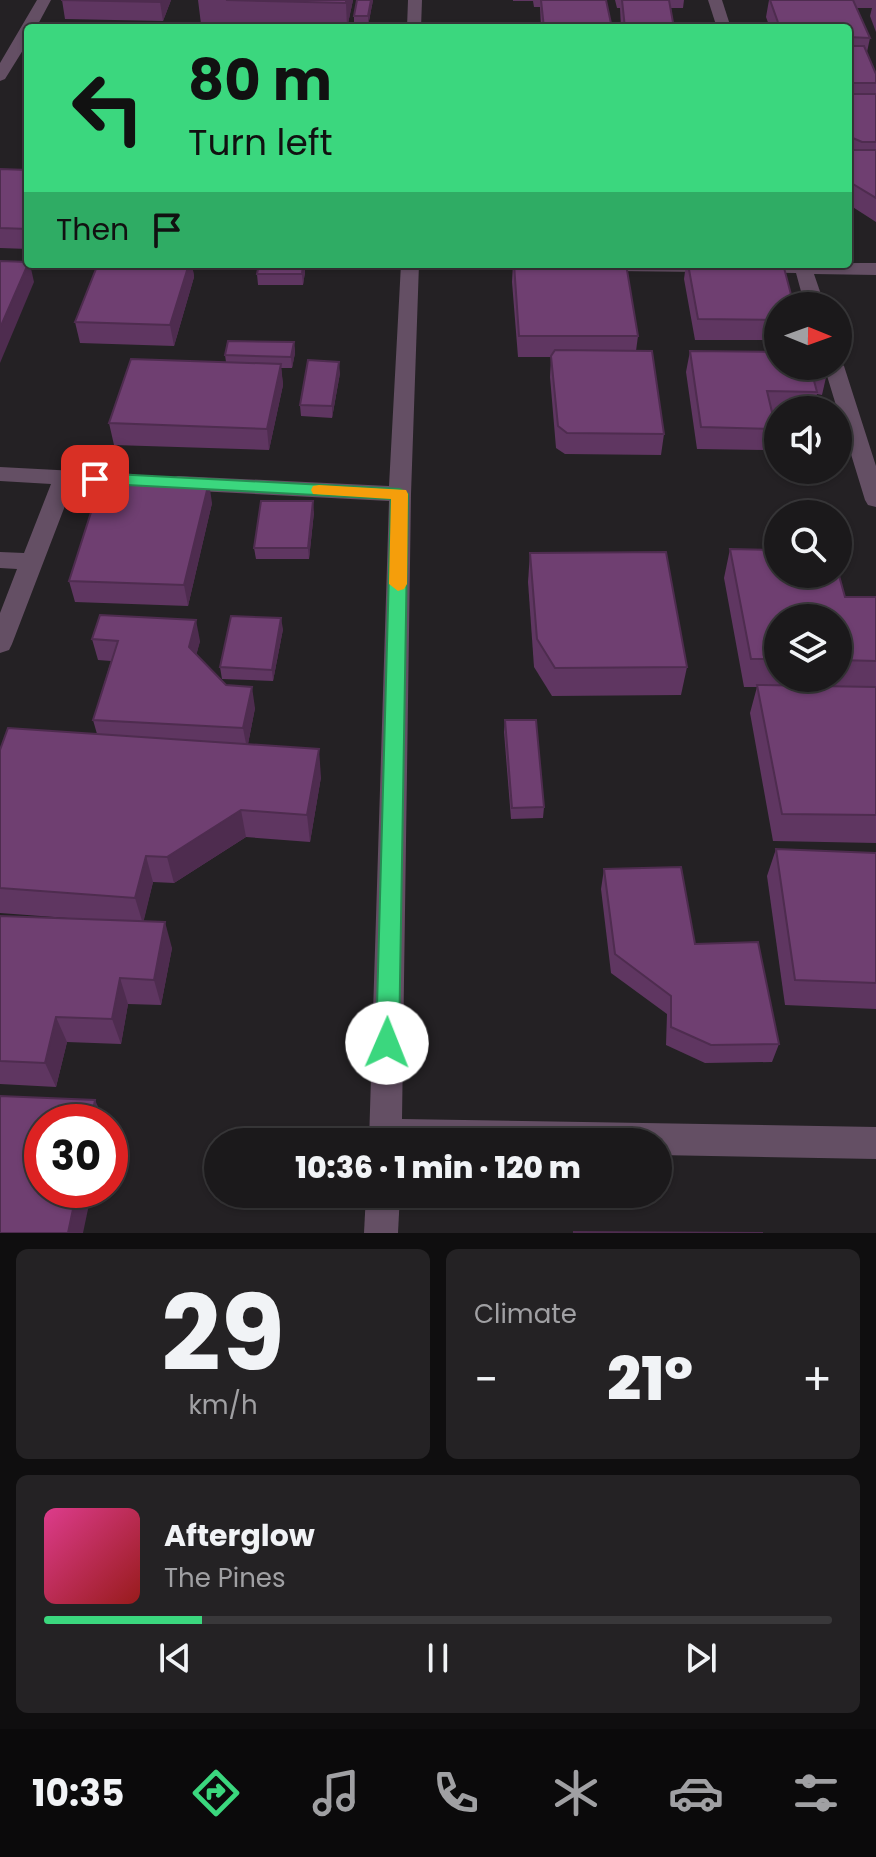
<!DOCTYPE html>
<meta charset="utf-8">
<style>
body{margin:0;font-family:Poppins,sans-serif;background:#242224;color:#f1f3f6;height:100vh;display:flex;flex-direction:column;font-size:30px;white-space:nowrap}
*{box-sizing:border-box;margin:0}
p{font-size:26px;color:#a0a0a3}
.icon{flex:none;width:44px;height:44px;fill:none;stroke:currentColor;stroke-width:2;stroke-linecap:round;stroke-linejoin:round}
.map{position:relative;height:1233px;overflow:hidden}
.drawer{display:flex;flex-direction:column;gap:16px;padding:16px;background:#0f0e0f;flex:1}
.drawer>*{flex:none}
.guide{position:absolute;left:24px;top:24px;width:828px;height:244px;border-radius:8px;box-shadow:0 2px 6px #0004,0 0 0 2px #39383a;background:#3bd77e;color:#111;overflow:hidden}
.needle{width:52px;rotate:91deg}
.fabs{position:absolute;left:764px;top:292px;display:grid;gap:16px}
.fabs a{display:grid;place-items:center;width:88px;height:88px;border-radius:50%;background:#1b191b;box-shadow:0 2px 6px #0004,0 0 0 2px #39383a;font-size:40px}
.speed{position:absolute;left:24px;top:1104px;display:flex;gap:16px;font-size:40px;font-weight:700;text-align:center}
.speed>*{display:grid;place-content:center;width:104px;height:104px;border-radius:50%;background:#1b191b;box-shadow:0 2px 6px #0004,0 0 0 2px #39383a;line-height:1}
.speed .limit{border:12px solid #d22;background:#fff;color:#111}
.pin{position:absolute;display:grid;place-items:center;width:68px;height:68px;color:#fff;margin:-34px;border-radius:16px;box-shadow:0 4px 12px #0006}
.me{position:absolute;width:88px;margin:-44px;rotate:1deg;stroke-linejoin:round;filter:drop-shadow(0 0 6px #0008)}
.turn{display:flex;align-items:center;gap:28px;height:168px;padding:0 32px;font-size:36px}
.turn .icon{width:104px;height:104px;stroke-width:2.5}
.turn b{display:block;font-size:56px;line-height:68px}
.then{display:flex;align-items:center;height:76px;padding:0 32px;background:#0003;gap:16px;font-size:30px}
.big{font-size:60px;font-weight:800;line-height:1.1}
.drawer .tile{flex:1;display:flex;flex-direction:column;justify-content:center;gap:12px;min-width:0;padding:0 28px;border-radius:12px;background:#242224}
.drawer .dial{align-items:center;gap:0}
.dial b{font-size:104px;line-height:1}
.song{display:flex;align-items:center;gap:24px}
.cover{width:96px;height:96px;border-radius:12px;background:linear-gradient(135deg,hsl(330 70% 55%),hsl(0 70% 35%))}
.played{height:8px;border-radius:4px;background:linear-gradient(90deg,#3bd77e 20%,#39383a 20%)}
.keys{display:flex;justify-content:space-around;direction:ltr}
.heat{display:flex;justify-content:space-between;align-items:center;font-size:44px;direction:ltr}
.drawer .tiles{flex:1;display:grid;gap:16px;grid-template-columns:1fr 1fr}
.tile:last-child{grid-column:span 2}
.trip{position:absolute;left:204px;top:1128px;width:468px;height:80px;border-radius:40px;background:#1b191b;box-shadow:0 2px 6px #0004,0 0 0 2px #39383a;font-weight:800;line-height:80px;text-align:center}
.menu{display:flex;height:128px;justify-content:space-around;align-items:center;background:#0b0a0b;color:#a0a0a3}
.menu .icon{width:56px;height:56px}
.menu .on{color:#3bd77e}
.menu b{font-size:36px;color:#f1f3f6}
.map>svg:first-child{display:block}
.lines{fill:none;stroke-linecap:round;stroke-linejoin:round}
.minor{fill:#644f64;fill-rule:evenodd}
.wall{fill:#5f3661;fill-rule:evenodd}
.shaded-wall{fill:#4e2c4f}
.building{fill:#6f3f71;stroke:#4e2c4f;stroke-width:2}
.route{fill:#3bd77e;stroke:#268c52;stroke-width:2}
.slow{fill:#f59e0b}
</style>
<div class="map">
<svg width="876" height="1233" viewBox="0 0 876 1233">
<rect width="100%" height="100%" fill="#242124"/>
<g class="lines">
<g class="minor">
<polygon points="37,0 51,0 36,28 28,28 28,42 5,79 0,81 0,63"/>
<polygon points="408,0 422,0 421,28 407,28"/>
<polygon points="708,0 722,0 731,28 717,28"/>
<polygon points="876,263 876,275 814,274 825,306 805,306 796,273 531,270 522,264"/>
<polygon points="401,264 419,264 411,494 402,1119 876,1127 876,1159 658,1155 658,1142 369,1142 389,501 178,490 170,488 167,483 170,478 178,476 389,486"/>
<polygon points="838,361 844,366 876,466 876,507 868,505 865,500 824,366 838,366"/>
<polygon points="0,467 133,474 141,476 144,481 141,486 133,488 73,485 12,644 9,650 0,653 0,613 17,569 0,568 0,552 24,553 51,484 0,481"/>
<polygon points="366,1194 400,1194 398,1233 364,1233"/>
</g>
</g>
<g class="wall">
<polygon points="62,0 171,0 163,21 65,19"/>
<polygon points="198,0 353,0 347,28 201,24"/>
<polygon points="373,0 368,26 354,26 354,16"/>
<polygon points="513,0 606,0 612,28 541,28 540,7 534,7 533,1 513,1"/>
<polygon points="615,0 684,0 683,8 671,8 674,28 621,28 620,8 617,8"/>
<polygon points="769,0 876,0 876,32 870,16 872,8 856,8 870,38 867,52 876,83 876,222 848,204 848,28 770,28 766,17"/>
<polygon points="0,169 28,170 28,249 0,248"/>
<polygon points="98,264 192,264 194,277 174,346 80,343 75,322"/>
<polygon points="259,264 304,264 305,272 303,285 258,285 257,274"/>
<polygon points="513,264 638,336 636,351 664,434 661,455 565,454 556,448 550,377 551,357 518,357 512,282"/>
<polygon points="686,264 783,264 778,306 778,340 695,340 684,279"/>
<polygon points="294,342 295,353 292,368 281,368 283,385 269,450 114,445 109,423 226,362 225,355"/>
<polygon points="690,351 827,373 822,395 817,394 813,410 778,410 778,412 772,412 776,429 771,450 697,449 686,372"/>
<polygon points="340,373 332,418 301,416 300,405"/>
<polygon points="212,503 188,606 75,602 69,581"/>
<polygon points="314,512 309,559 256,559 254,548"/>
<path d="M730,549L845,597H876V843L773,841L750,713L757,687H744L724,578ZM778,618H838V678H778Z"/>
<polygon points="530,553 687,667 681,695 552,696 534,667 528,582"/>
<polygon points="283,629 273,681 222,679 220,667"/>
<polygon points="92,639 200,641 196,655 226,685 255,708 248,744 321,777 310,842 246,837 174,883 153,882 143,922 172,948 161,1005 128,1004 121,1044 67,1042 56,1087 0,1084 0,916 81,919 0,913 0,750 97,734 93,720 111,661 98,660"/>
<polygon points="505,720 544,807 543,818 511,819 504,732"/>
<polygon points="776,849 876,853 876,1009 785,1005 767,876"/>
<polygon points="604,869 695,944 779,1044 772,1062 705,1063 666,1045 667,1014 611,973 601,889"/>
</g>
<g class="shaded-wall">
<polygon points="161,0 171,0 163,21 160,2"/>
<polygon points="346,0 353,0 347,28 346,3"/>
<polygon points="371,0 373,0 368,26 368,16"/>
<polygon points="28,264 30,264 34,282 0,363 0,328"/>
<polygon points="189,264 192,264 194,277 174,346 170,325"/>
<polygon points="303,264 305,272 303,285 302,274"/>
<polygon points="294,342 295,353 292,368 291,357"/>
<polygon points="339,362 340,373 332,418 332,406"/>
<polygon points="281,364 283,385 269,450 267,429"/>
<polygon points="209,482 212,503 188,606 184,585"/>
<polygon points="313,501 314,512 309,559 308,548"/>
<polygon points="281,618 283,629 273,681 272,670"/>
<polygon points="196,620 200,641 193,668 189,647"/>
<polygon points="252,687 255,708 247,749 243,728"/>
<polygon points="319,749 321,777 310,842 307,815"/>
<polygon points="241,810 246,837 174,883 167,857"/>
<polygon points="146,856 153,882 143,924 135,898"/>
<polygon points="165,922 172,948 161,1005 154,980"/>
<polygon points="120,978 128,1004 121,1044 112,1019"/>
<polygon points="56,1017 67,1042 56,1087 45,1063"/>
<polygon points="95,1100 105,1122 91,1122"/>
<polygon points="77,1190 92,1190 83,1233 68,1233"/>
</g>
<g class="building">
<polygon points="61,0 161,0 160,2"/>
<polygon points="226,0 346,0 346,3"/>
<polygon points="357,0 371,0 368,16 354,16"/>
<polygon points="541,0 606,0 612,28 544,28"/>
<polygon points="622,0 669,0 674,28 625,28"/>
<polygon points="770,0 853,0 870,38 848,37 848,28 780,28"/>
<polygon points="43,23 130,27 130,28 40,28"/>
<polygon points="184,24 211,25 210,28 182,28"/>
<polygon points="848,46 864,46 876,74 876,83 848,83"/>
<polygon points="848,94 876,94 876,142 862,142 848,136"/>
<polygon points="848,150 876,150 876,198 848,181"/>
<polygon points="0,169 28,170 28,229 0,228"/>
<polygon points="0,261 28,262 28,264 0,328"/>
<polygon points="98,264 189,264 170,325 75,322"/>
<polygon points="259,264 303,264 302,274 257,274"/>
<polygon points="514,264 626,264 638,336 519,336"/>
<polygon points="688,264 783,264 794,306 778,306 778,320 698,319"/>
<polygon points="228,341 294,342 291,357 225,355"/>
<polygon points="555,350 652,351 664,434 567,433 558,426 551,356"/>
<polygon points="690,351 778,352 778,366 825,366 827,373 812,373 817,392 767,391 776,429 701,427"/>
<polygon points="131,359 281,364 267,429 109,423"/>
<polygon points="308,360 339,362 332,406 300,405"/>
<polygon points="102,478 209,482 184,585 69,581"/>
<polygon points="261,501 313,501 308,548 254,548"/>
<polygon points="730,549 778,550 778,574 838,574 838,572 845,597 876,597 876,661 838,660 838,618 778,618 778,659 751,659"/>
<polygon points="666,552 687,667 555,668 537,639 530,553"/>
<polygon points="100,615 196,620 189,647 226,685 252,687 243,728 93,720 118,641 92,639"/>
<polygon points="231,616 281,618 272,670 220,667"/>
<polygon points="757,685 876,687 876,815 782,814"/>
<polygon points="505,720 536,720 544,807 512,808"/>
<polygon points="8,728 319,749 307,815 241,810 167,857 146,856 135,898 0,888 0,750"/>
<polygon points="776,849 876,853 876,983 795,980"/>
<polygon points="681,867 695,944 758,942 779,1044 711,1045 671,1027 671,996 615,954 604,869"/>
<polygon points="0,916 165,922 154,980 120,978 112,1019 56,1017 45,1063 0,1061"/>
<polygon points="0,1096 95,1100 91,1122 42,1122 42,1190 77,1190 68,1233 0,1233"/>
<polygon points="574,1232 763,1233 574,1233"/>
</g>
<polygon class="route" points="95,473 400,489 408,494 399,1043 396,1051 387,1054 379,1051 376,1043 391,499 89,483 87,479 89,475"/>
<polygon class="slow" points="319,485 406,490 408,494 407,584 404,589 398,591 389,584 391,499 313,494 311,490 313,486"/>
</svg>
<div class="fabs">
<a><svg class="needle" viewBox="-14 -14 28 28"><path d="M0-13l5 13h-10z" fill="#e53935"/><path d="M0 13l5-13h-10z" fill="#a0a0a3"/></svg></a>
<a><svg class="icon" aria-label="sound" viewBox="0 0 24 24"><path d="M4 9h4l5-4v14l-5-4H4zM17 9q2 3 0 6"/></svg></a>
<a><svg class="icon" aria-label="search" viewBox="0 0 24 24"><circle cx="10" cy="10" r="6"/><path d="M15 15l6 6"/></svg></a>
<a><svg class="icon" aria-label="layers" viewBox="0 0 24 24"><path d="M12 4l9 5-9 5-9-5zM3 14l9 5 9-5"/></svg></a>
</div>
<div class="speed"><div class="limit">30</div></div>
<div class="pin" style="left:95px;top:479px;background:#d93025"><svg class="icon" aria-label="arrive" viewBox="0 0 24 24"><path d="M6 21V4h12l-3 4 3 4H6"/></svg></div>
<svg class="me" style="left:387px;top:1043px" viewBox="-20 -20 40 40"><circle r="19" fill="#fff"/><path d="M0-13L10 11 0 6-10 11z" fill="#3bd77e"/></svg>
<div class="trip">10:36 · 1 min · 120 m</div>
<div class="guide">
<div class="turn"><svg class="icon" aria-label="left" viewBox="0 0 24 24"><path d="M17 20v-9H6M10 6l-5 5 5 5"/></svg><div><b>80 m</b>Turn left</div></div>
<div class="then">Then<svg class="icon" aria-label="arrive" viewBox="0 0 24 24"><path d="M6 21V4h12l-3 4 3 4H6"/></svg></div>
</div>
</div>
<section class="drawer">
<div class="tiles">
<div class="tile dial"><b>29</b><p>km/h</p></div>
<div class="tile"><p>Climate</p>
<div class="heat"><a>−</a><b class="big">21°</b><a>+</a></div>
</div>
<div class="tile">
<div class="song"><i class="cover"></i><div><b>Afterglow</b><p>The Pines</p></div></div>
<div class="played"></div>
<div class="keys"><svg class="icon" aria-label="previous" viewBox="0 0 24 24"><path d="M18 5L8 12l10 7zM5 5v14"/></svg><svg class="icon" aria-label="pause" viewBox="0 0 24 24"><path d="M8 5v14M16 5v14"/></svg><svg class="icon" aria-label="next" viewBox="0 0 24 24"><path d="M6 5l10 7-10 7zM19 5v14"/></svg></div>
</div>
</div>
</section>
<nav class="menu">
<b>10:35</b>
<svg class="icon on" aria-label="directions" viewBox="0 0 24 24"><path d="M12 3l9 9-9 9-9-9zM9 14v-3h6M13 9l2 2-2 2"/></svg>
<svg class="icon" aria-label="music" viewBox="0 0 24 24"><path d="M9 18V5l10-2v13"/><circle cx="6" cy="18" r="3"/><circle cx="16" cy="16" r="3"/></svg>
<svg class="icon" aria-label="phone" viewBox="0 0 24 24"><path d="M5 4h4l2 5-3 2q2 4 5 5l2-3 5 2v4C11 20 4 13 5 4z"/></svg>
<svg class="icon" aria-label="climate" viewBox="0 0 24 24"><path d="M12 3v18M4 7l16 10M4 17L20 7"/></svg>
<svg class="icon" aria-label="car" viewBox="0 0 24 24"><path d="M5 17H2v-5l4-1 3-4h7l3 4 3 1v5h-3M9 17h6M6 11h13"/><circle cx="7" cy="17" r="2"/><circle cx="17" cy="17" r="2"/></svg>
<svg class="icon" aria-label="filters" viewBox="0 0 24 24"><path d="M4 7h16M4 17h16"/><circle cx="9" cy="7" r="2"/><circle cx="15" cy="17" r="2"/></svg>
</nav>
